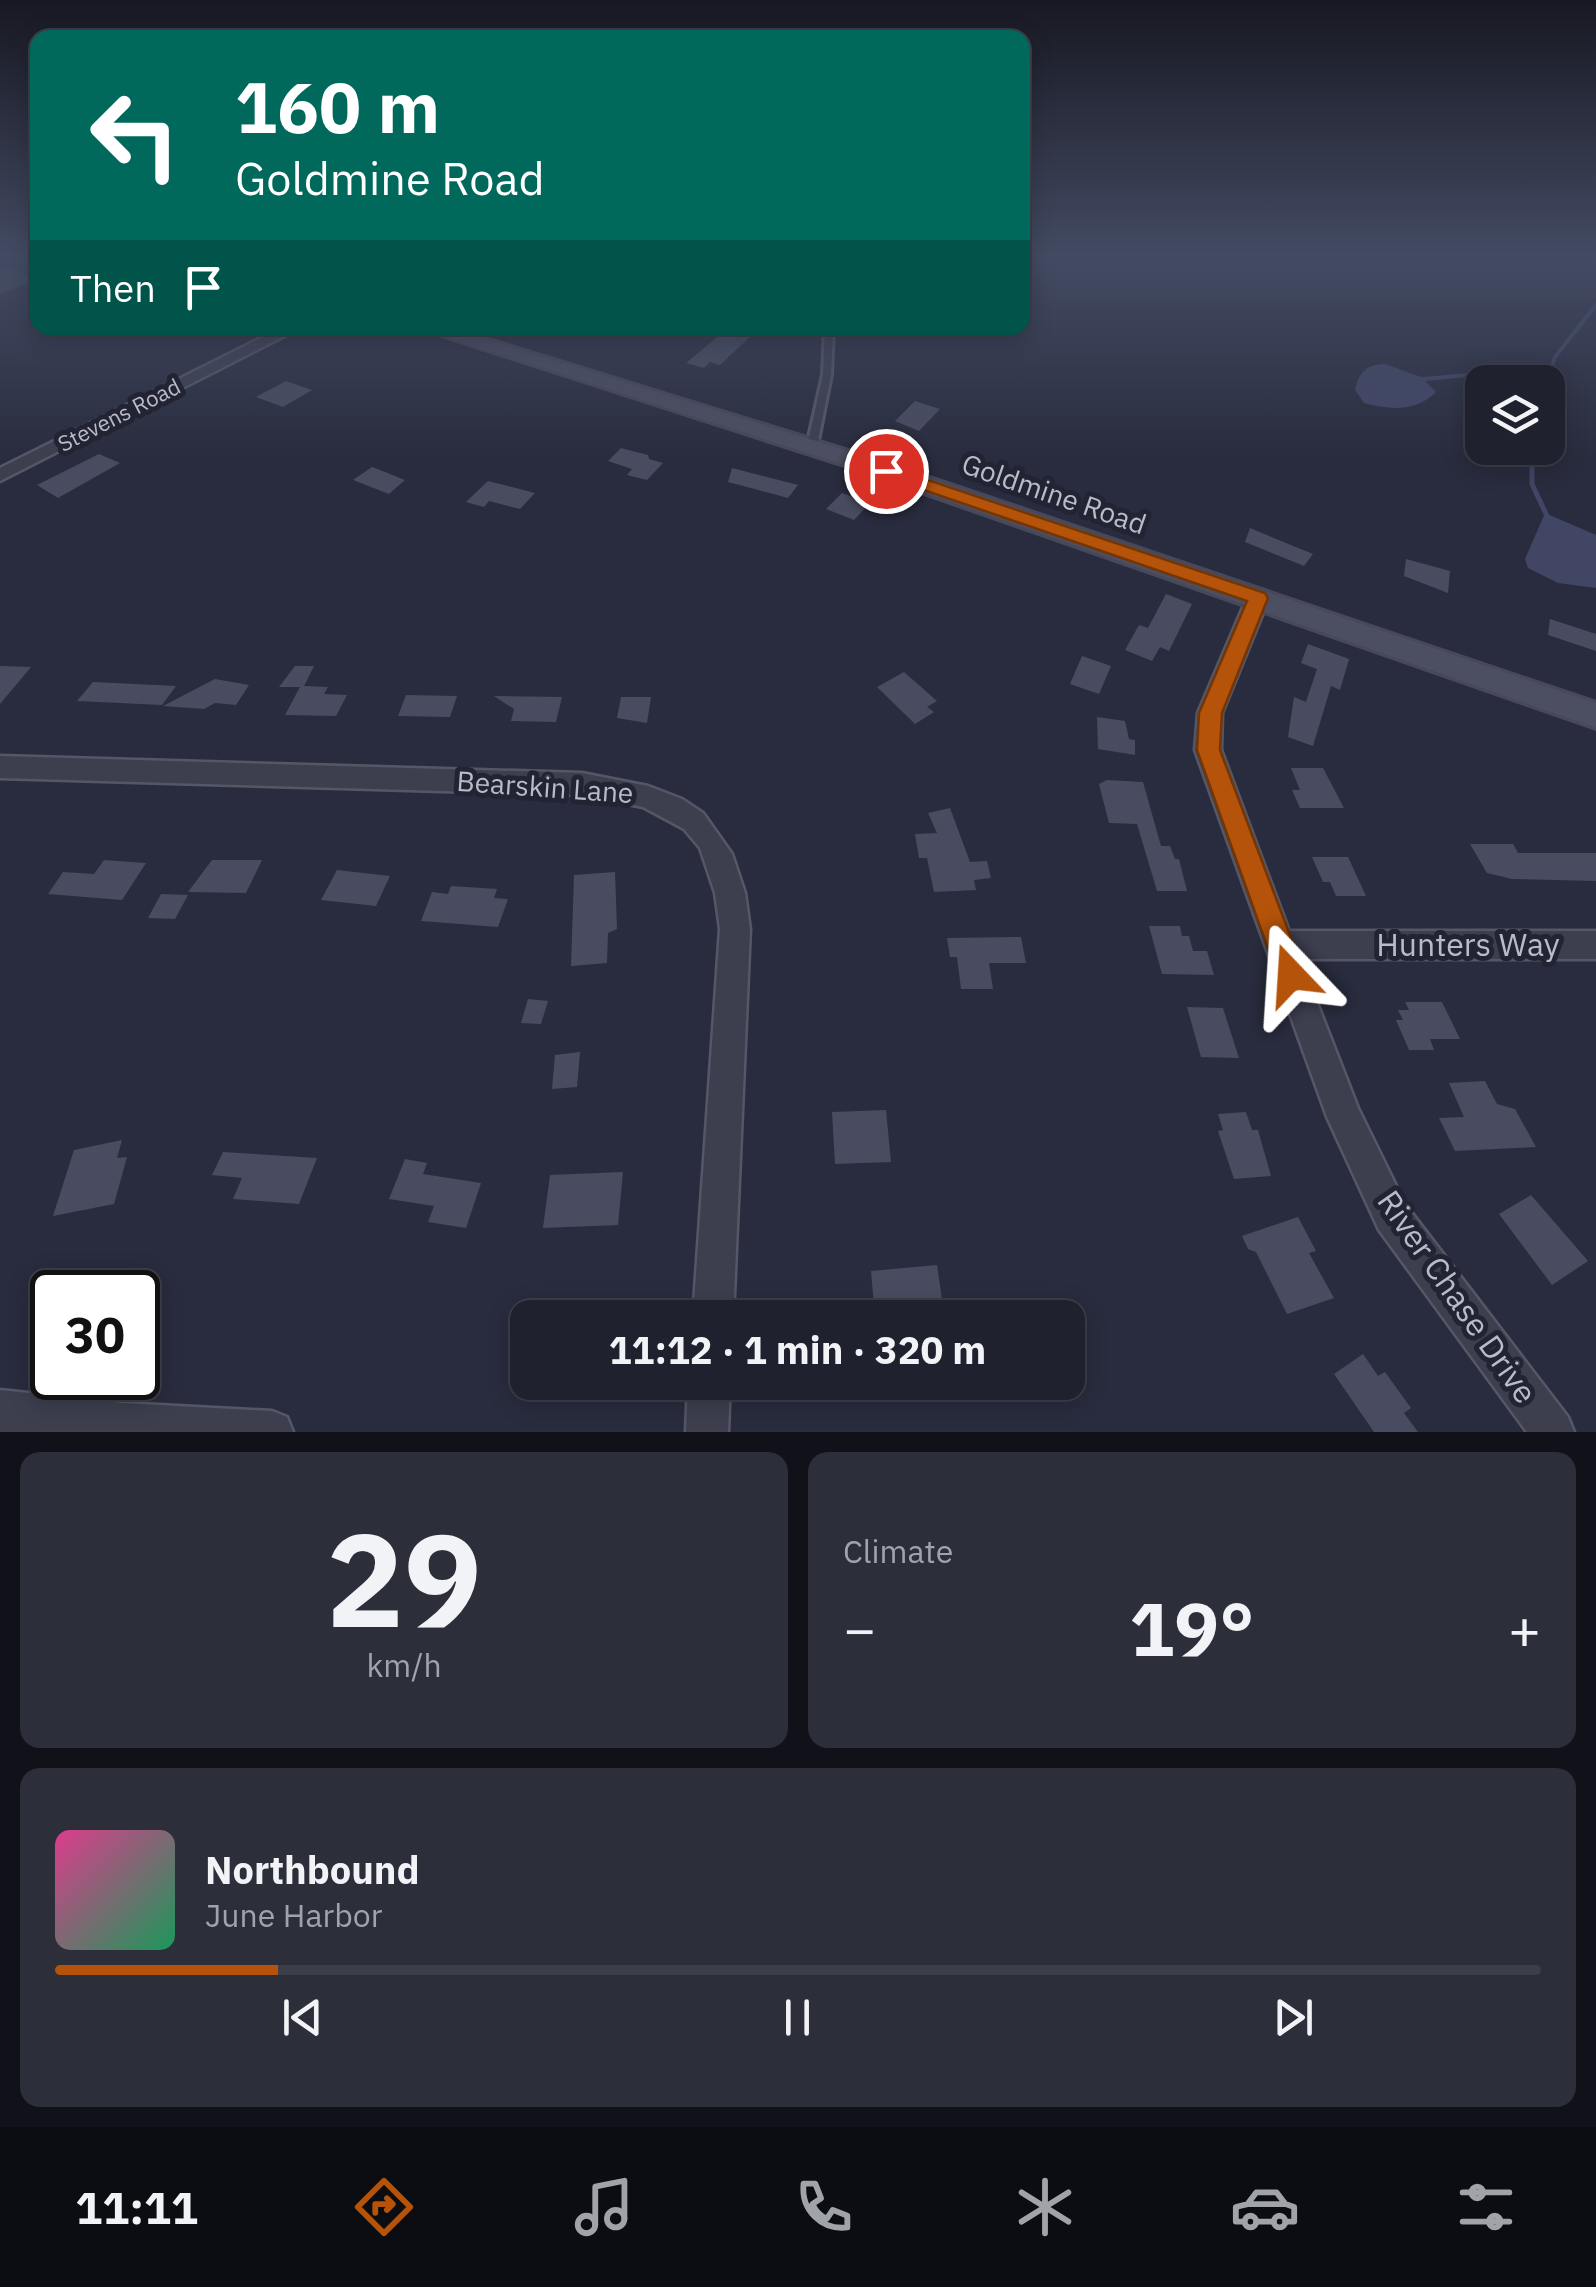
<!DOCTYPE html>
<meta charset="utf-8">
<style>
body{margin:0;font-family:"IBM Plex Sans",sans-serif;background:#2c2e3a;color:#f1f3f6;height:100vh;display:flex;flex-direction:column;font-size:38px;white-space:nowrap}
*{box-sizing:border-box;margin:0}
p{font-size:32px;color:#a1a3aa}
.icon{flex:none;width:55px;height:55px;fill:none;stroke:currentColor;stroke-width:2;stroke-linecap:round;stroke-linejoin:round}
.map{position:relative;height:1432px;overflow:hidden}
.side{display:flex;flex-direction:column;gap:20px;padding:20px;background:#111219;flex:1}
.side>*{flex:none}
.guide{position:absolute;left:30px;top:30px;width:1000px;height:305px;border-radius:20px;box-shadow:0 5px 25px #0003,0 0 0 2px #3c3e4a;background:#00695c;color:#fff;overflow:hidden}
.buttons{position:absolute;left:1465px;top:365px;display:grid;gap:20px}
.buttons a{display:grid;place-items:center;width:100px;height:100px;border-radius:20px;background:#1f212e;box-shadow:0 5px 25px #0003,0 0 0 2px #3c3e4a;font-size:50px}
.speed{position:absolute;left:30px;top:1270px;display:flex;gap:20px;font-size:50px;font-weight:700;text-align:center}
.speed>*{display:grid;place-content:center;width:130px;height:130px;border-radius:50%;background:#1f212e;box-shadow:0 5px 25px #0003,0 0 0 2px #3c3e4a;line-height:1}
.speed .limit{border:5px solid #111;border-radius:15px;background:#fff;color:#111}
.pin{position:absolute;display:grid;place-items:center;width:85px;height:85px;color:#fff;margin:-42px;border:5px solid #fff;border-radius:50%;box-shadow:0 2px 10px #0007}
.me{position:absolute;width:110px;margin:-55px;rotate:340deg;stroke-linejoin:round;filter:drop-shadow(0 0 8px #0008)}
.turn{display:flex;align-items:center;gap:35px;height:210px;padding:0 40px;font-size:45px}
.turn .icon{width:130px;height:130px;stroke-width:2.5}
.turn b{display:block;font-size:70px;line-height:85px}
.then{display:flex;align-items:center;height:95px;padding:0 40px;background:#0003;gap:20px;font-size:38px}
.big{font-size:75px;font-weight:800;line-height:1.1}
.side .tile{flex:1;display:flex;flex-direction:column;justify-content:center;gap:15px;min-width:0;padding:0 35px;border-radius:20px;background:#2c2e3a}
.side .dial{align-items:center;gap:0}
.dial b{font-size:130px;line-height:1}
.song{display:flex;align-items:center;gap:30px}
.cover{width:120px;height:120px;border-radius:15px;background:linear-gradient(135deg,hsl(330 70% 55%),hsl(150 70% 35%))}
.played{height:10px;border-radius:5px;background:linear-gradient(90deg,#b45309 15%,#3c3e4a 15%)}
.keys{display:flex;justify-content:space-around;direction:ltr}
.heat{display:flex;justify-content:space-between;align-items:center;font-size:55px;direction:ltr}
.side .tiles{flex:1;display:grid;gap:20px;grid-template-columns:1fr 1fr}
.tile:last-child{grid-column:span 2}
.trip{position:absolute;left:510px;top:1300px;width:575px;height:100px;border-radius:20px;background:#1f212e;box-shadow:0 5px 25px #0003,0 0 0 2px #3c3e4a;font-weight:800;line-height:100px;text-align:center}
.tab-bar{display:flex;height:160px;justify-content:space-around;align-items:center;background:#0c0d12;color:#a1a3aa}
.tab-bar .icon{width:70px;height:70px}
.tab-bar .selected{color:#b45309}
.tab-bar b{font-size:45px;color:#f1f3f6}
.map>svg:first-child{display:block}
.water{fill:#414665}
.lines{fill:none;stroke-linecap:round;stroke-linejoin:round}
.stream-far1{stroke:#414665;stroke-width:4}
.stream{stroke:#414665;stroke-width:5}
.building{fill:#494c60}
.service-casing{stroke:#555766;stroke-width:6}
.minor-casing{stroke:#555766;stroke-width:5}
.secondary-casing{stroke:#474858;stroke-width:6}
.service{fill:#3d3f4f;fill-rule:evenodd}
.minor{fill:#3d3f4f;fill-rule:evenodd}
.secondary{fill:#4c4e61;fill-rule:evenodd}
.route{fill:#b45309;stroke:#753606;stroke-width:2.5}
.labels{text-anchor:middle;stroke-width:10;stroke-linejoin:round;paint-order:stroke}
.far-street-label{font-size:22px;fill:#babbc9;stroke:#222434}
.street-label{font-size:28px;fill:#babbc9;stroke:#222434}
.near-street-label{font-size:32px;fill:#babbc9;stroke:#222434}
</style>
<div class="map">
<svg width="1596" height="1432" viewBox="0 0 1596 1432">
<rect width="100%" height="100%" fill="#292c3e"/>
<g class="water">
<path d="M1385,364L1421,377L1436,392C1416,412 1390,410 1364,403L1355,390C1358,373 1367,364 1385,364Z"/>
<polygon points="1545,513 1596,535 1596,588 1558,583 1528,568 1525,559"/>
</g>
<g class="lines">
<g class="stream-far1">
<polyline points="1414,380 1552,367"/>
<polyline points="1547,382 1555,357 1596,305"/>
</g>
<polyline class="stream" points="1532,448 1532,484 1548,518"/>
</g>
<g class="building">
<polygon points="0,268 11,269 37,279 0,294"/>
<polygon points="728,328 753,334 720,365 710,362 704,368 686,363"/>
<polygon points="286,381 312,390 283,407 256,397"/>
<polygon points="915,401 940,409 919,431 895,421"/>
<polygon points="621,448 648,455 649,459 663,463 647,480 627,475 632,469 608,461"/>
<polygon points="99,454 120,463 58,498 37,485"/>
<polygon points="372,467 380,470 405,480 389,494 353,480"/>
<polygon points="732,468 798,485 788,498 728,482"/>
<polygon points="488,481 535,493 520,509 489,501 484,507 466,502"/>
<polygon points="842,493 870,503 854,520 826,509"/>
<polygon points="1250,528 1269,536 1313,554 1304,566 1245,542"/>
<polygon points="1406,559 1450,571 1448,593 1404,576"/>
<polygon points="1166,594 1192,604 1169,651 1160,647 1152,661 1125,650 1139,625 1148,628"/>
<polygon points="1550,619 1596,634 1596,651 1548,635"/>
<polygon points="1308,644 1349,659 1340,690 1331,686 1313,746 1288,737 1294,697 1306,702 1317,669 1301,663"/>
<polygon points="1082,656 1111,666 1099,694 1070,684"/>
<polygon points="0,666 31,667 0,704"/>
<polygon points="295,666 314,666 304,686 328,687 324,694 347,695 336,716 285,715 300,687 279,687"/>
<polygon points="904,672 937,701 927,707 934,712 915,724 877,687"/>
<polygon points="215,679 249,685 236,705 215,703 204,709 163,706"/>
<polygon points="93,682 176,686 162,705 77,701"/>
<polygon points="406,695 457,696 450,717 398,716"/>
<polygon points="494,696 562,697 556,722 511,721 514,709"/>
<polygon points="621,697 651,697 647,723 617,718"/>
<polygon points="1097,717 1125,721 1129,739 1135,740 1135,755 1098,749"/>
<polygon points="1291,768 1323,768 1344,808 1300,808 1292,790 1300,790"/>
<polygon points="1107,780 1143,782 1161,846 1170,846 1175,859 1179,859 1187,891 1157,891 1137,824 1109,823 1099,784"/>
<polygon points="950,808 970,862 987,861 991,878 974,880 976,890 934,892 927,858 919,858 915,834 937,833 928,813"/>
<polygon points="1470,844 1513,844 1518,853 1596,853 1596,881 1512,879 1487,873"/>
<polygon points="1312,857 1348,857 1366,896 1336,896 1330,882 1323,882"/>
<polygon points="104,860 146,863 122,900 48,894 63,872 94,874"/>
<polygon points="212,860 262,860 246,893 188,892"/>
<polygon points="337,870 390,876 376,906 321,900"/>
<polygon points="615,872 617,929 608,933 607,963 571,966 574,875"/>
<polygon points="451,886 497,889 494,898 508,899 498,927 421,921 432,892 448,894"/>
<polygon points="161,894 188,895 175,919 148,918"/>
<polygon points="1149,926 1180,926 1182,936 1189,936 1193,951 1207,951 1214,975 1162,974"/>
<polygon points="1021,937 1026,963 989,963 993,989 961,989 957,957 950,957 947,938"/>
<polygon points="528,999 548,1001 541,1024 521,1023"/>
<polygon points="1405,1002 1442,1002 1460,1039 1430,1039 1434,1050 1409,1050 1396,1020 1403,1020 1398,1010 1409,1010"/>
<polygon points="1187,1007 1223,1008 1239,1058 1201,1057"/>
<polygon points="580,1052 577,1087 552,1089 555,1055"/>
<polygon points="1485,1081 1497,1104 1515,1109 1536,1147 1455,1151 1439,1118 1464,1117 1449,1083"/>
<polygon points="886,1110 891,1162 835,1164 832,1112"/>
<polygon points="1246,1112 1252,1130 1258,1130 1271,1176 1234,1179 1218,1131 1223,1130 1218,1114"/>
<polygon points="122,1140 117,1158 127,1157 114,1204 53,1216 74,1150"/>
<polygon points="223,1152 317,1158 299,1204 233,1199 242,1178 212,1175"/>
<polygon points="405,1159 427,1163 423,1174 481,1183 466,1228 428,1222 434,1206 389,1199"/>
<polygon points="623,1172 618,1225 543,1228 550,1175"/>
<polygon points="1531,1195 1588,1261 1552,1285 1499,1214"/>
<polygon points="1298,1217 1316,1251 1309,1253 1334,1298 1287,1314 1256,1252 1248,1249 1242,1236"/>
<polygon points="937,1265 942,1299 925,1300 928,1318 875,1318 871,1271"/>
<polygon points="1363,1354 1378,1376 1385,1372 1411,1408 1404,1413 1418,1432 1374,1432 1334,1374"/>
</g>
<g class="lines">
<defs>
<polygon id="service" points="825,328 833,328 831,375 817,446 812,449 807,446 823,375"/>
<g id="minor">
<polygon points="281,328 300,328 0,481 0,468"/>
<polygon points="1258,590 1269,598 1222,713 1221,750 1289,931 1596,931 1596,959 1300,959 1358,1108 1405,1204 1568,1417 1574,1432 1527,1432 1379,1230 1327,1117 1195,750 1198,713 1247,598"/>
<polygon points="0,756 582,773 648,786 682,799 703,813 732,854 745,893 750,929 733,1318 693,1318 720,929 715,893 700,848 684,829 643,807 582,795 0,778"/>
<polygon points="688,1382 730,1382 728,1432 686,1432"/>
<polygon points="0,1390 122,1403 272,1411 287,1417 293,1432 0,1432"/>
</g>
<polygon id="secondary" points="420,328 450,328 865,456 1596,703 1596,728 847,466"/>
</defs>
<use href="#service" class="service-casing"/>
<use href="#minor" class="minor-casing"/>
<use href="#secondary" class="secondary-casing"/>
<use href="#service" class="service"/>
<use href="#minor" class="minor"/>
<use href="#secondary" class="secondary"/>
</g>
<linearGradient id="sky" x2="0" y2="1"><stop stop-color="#171822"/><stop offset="0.56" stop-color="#434b63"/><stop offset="1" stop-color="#434b63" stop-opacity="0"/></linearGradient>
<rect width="1596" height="458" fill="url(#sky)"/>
<polygon class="route" points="886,466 1265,593 1268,598 1222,713 1220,750 1305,975 1301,985 1291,989 1281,985 1197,750 1199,713 1247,601 880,475 878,471"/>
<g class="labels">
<g class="far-street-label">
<text transform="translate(119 415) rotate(-27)" y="8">Stevens Road</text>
</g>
<g class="street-label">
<text transform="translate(1054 494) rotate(19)" y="10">Goldmine Road</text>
<text transform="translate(545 787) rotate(4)" y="10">Bearskin Lane</text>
</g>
<g class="near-street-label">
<text x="1468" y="956">Hunters Way</text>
<text transform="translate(1457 1297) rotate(55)" y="11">River Chase Drive</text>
</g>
</g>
</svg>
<div class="buttons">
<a><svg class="icon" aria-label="layers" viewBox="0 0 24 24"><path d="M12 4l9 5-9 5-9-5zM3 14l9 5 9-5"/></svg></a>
</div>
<div class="speed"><div class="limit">30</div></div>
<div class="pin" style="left:886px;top:471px;background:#d93025"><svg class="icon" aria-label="arrive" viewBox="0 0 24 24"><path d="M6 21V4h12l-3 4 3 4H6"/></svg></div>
<svg class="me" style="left:1291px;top:975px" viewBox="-20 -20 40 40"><path d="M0-17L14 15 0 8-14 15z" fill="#b45309" stroke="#fff" stroke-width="4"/></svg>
<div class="trip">11:12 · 1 min · 320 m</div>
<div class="guide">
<div class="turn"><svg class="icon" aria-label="left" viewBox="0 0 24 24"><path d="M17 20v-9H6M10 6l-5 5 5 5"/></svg><div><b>160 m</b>Goldmine Road</div></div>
<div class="then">Then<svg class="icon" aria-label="arrive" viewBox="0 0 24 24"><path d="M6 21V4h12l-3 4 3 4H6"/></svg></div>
</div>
</div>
<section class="side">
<div class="tiles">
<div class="tile dial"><b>29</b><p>km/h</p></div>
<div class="tile"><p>Climate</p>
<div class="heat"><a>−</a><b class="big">19°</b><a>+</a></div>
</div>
<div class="tile">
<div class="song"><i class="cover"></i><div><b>Northbound</b><p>June Harbor</p></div></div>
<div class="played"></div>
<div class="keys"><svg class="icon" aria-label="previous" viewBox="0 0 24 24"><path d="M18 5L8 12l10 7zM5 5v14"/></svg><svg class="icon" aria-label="pause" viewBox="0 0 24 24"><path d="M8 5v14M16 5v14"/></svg><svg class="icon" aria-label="next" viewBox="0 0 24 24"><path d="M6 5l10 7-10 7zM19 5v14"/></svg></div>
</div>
</div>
</section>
<nav class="tab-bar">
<b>11:11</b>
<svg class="icon selected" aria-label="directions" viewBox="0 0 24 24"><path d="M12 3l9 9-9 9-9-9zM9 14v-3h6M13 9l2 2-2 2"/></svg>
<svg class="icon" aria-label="music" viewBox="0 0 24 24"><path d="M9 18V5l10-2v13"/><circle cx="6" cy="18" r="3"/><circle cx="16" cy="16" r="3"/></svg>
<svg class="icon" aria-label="phone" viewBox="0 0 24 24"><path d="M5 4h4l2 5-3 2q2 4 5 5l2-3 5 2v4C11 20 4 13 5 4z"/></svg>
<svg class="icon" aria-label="climate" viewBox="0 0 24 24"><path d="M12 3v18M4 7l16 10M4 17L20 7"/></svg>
<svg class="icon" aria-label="car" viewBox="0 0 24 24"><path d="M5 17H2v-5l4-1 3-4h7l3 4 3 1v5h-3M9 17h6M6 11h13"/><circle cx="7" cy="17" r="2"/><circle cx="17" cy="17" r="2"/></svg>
<svg class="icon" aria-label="filters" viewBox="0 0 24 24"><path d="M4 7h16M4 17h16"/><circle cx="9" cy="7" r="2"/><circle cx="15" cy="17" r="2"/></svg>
</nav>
